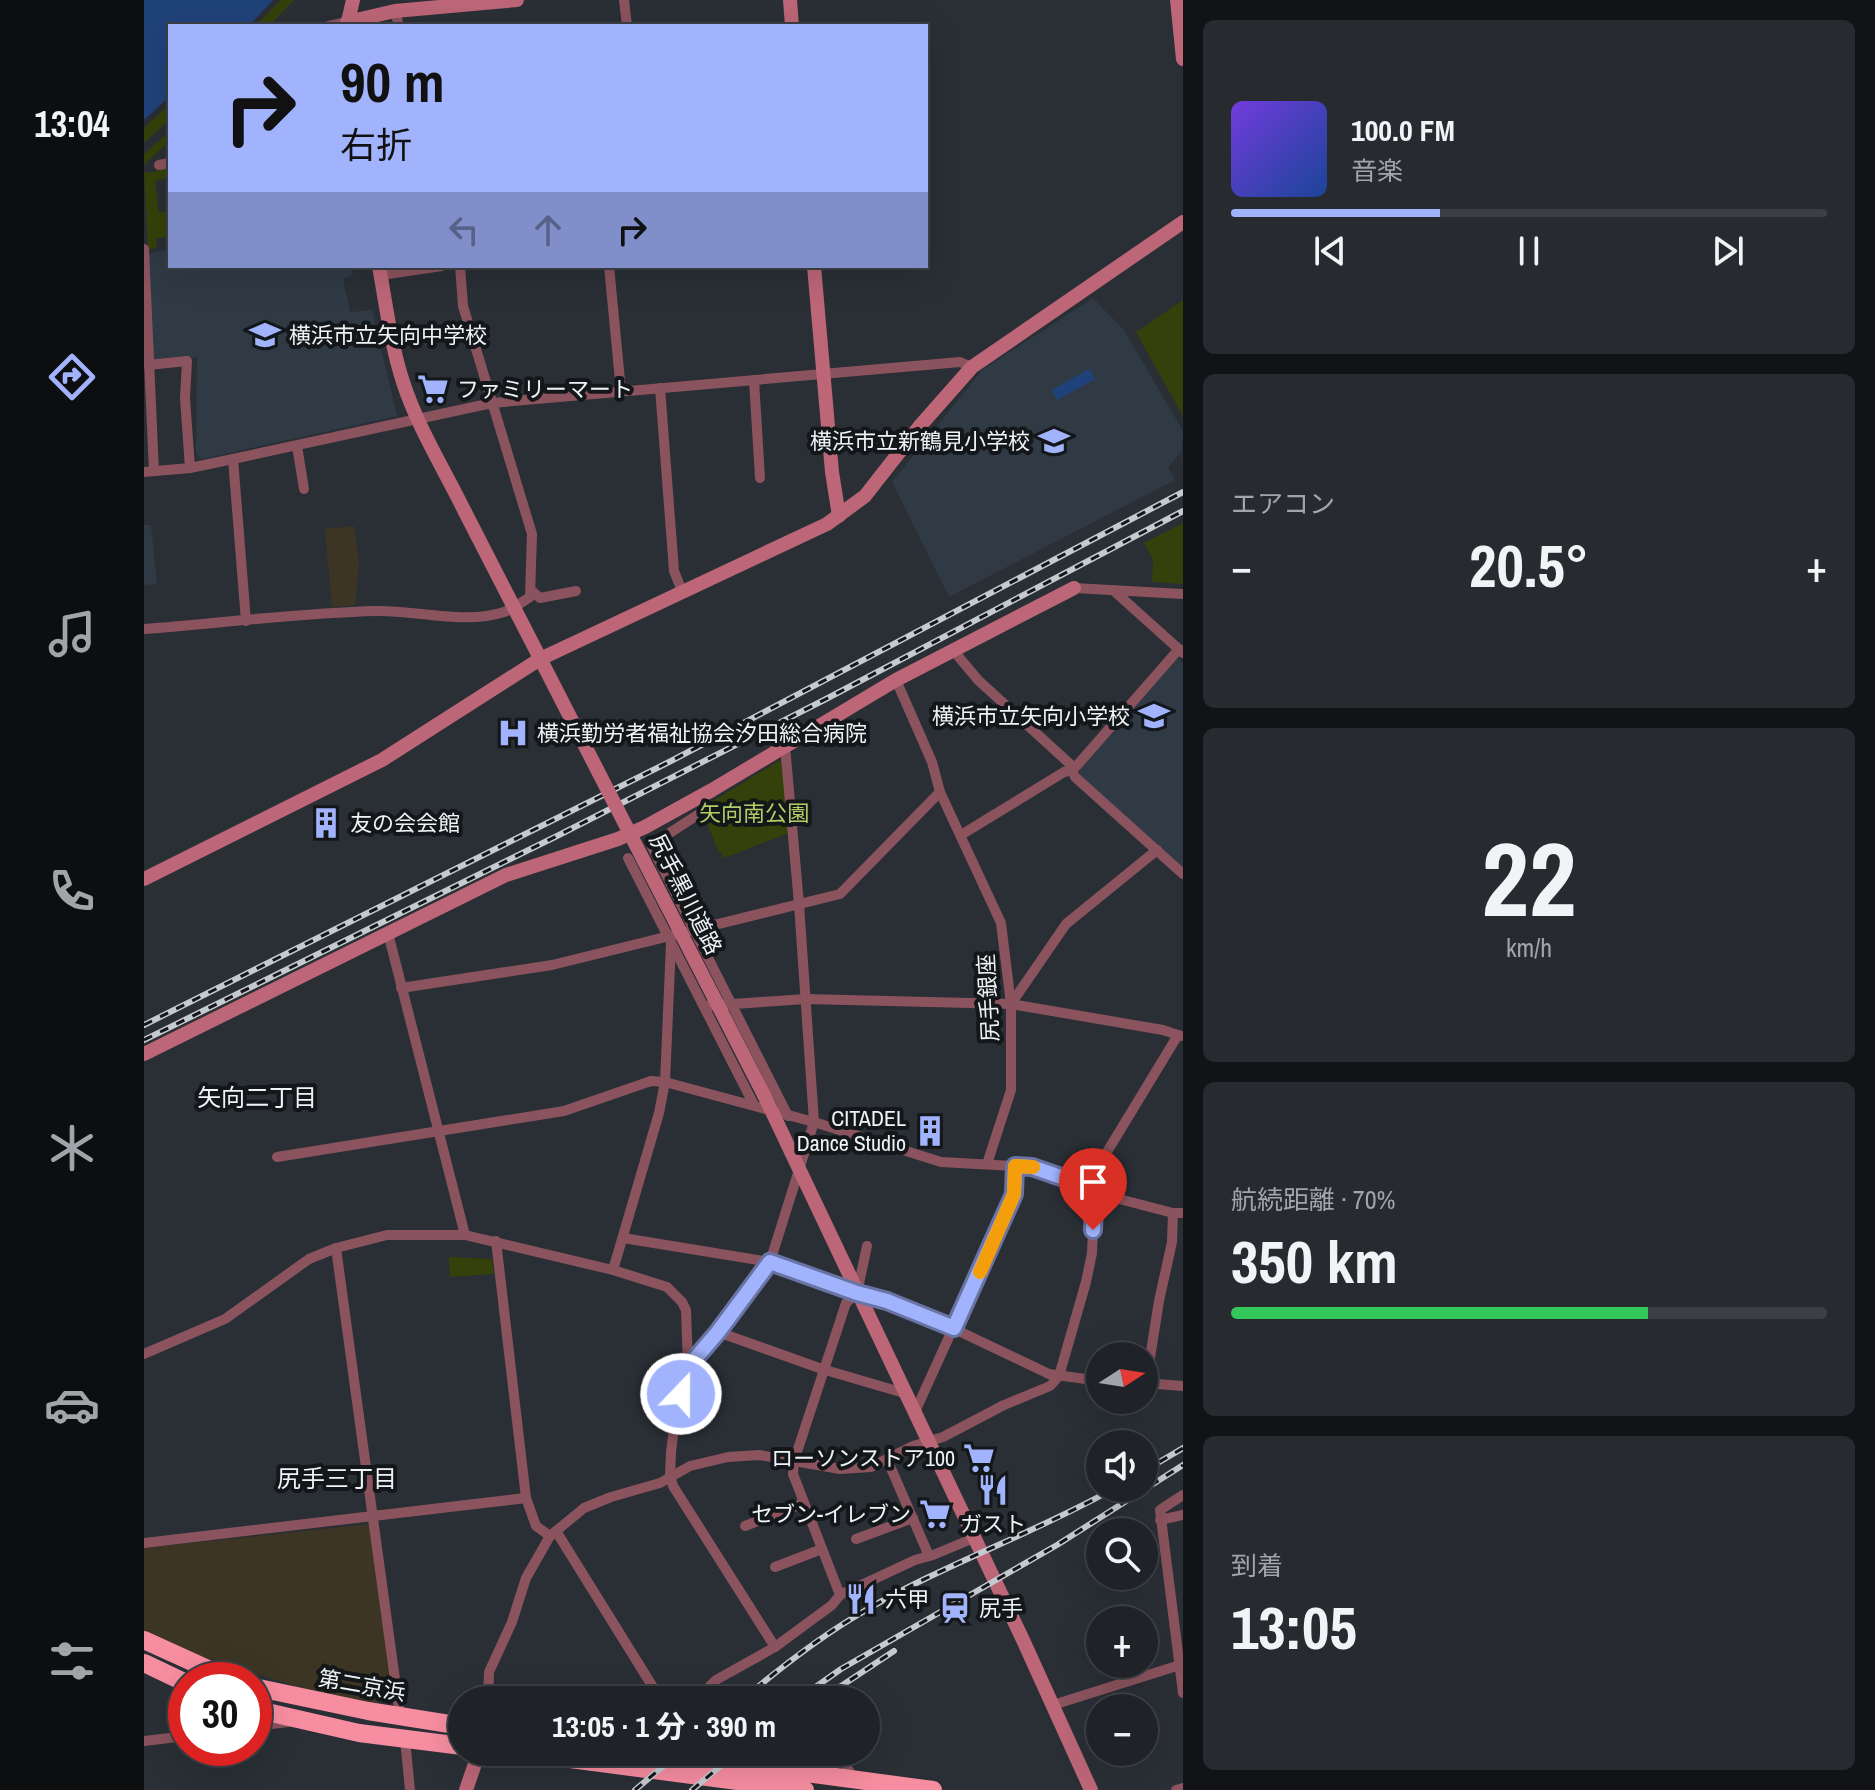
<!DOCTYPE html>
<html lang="ja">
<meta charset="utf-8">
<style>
body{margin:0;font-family:"Archivo Narrow","Noto Sans JP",sans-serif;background:#272b30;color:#f1f3f6;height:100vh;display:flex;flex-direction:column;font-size:30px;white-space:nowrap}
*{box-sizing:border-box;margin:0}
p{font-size:26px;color:#a1a4a8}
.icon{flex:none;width:44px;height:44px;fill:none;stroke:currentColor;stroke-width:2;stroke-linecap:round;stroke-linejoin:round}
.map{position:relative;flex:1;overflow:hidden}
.side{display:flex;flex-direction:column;gap:20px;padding:20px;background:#111316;width:692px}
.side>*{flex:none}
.top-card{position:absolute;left:24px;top:24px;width:760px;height:244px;border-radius:0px;box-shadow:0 8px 32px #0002,0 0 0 2px #3c4045;background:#a1b3fd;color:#111;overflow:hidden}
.needle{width:52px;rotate:78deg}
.buttons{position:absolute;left:942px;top:1342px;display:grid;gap:16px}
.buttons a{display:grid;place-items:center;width:72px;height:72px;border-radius:50%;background:#1f2328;box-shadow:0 8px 32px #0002,0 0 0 2px #3c4045;font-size:40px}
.speed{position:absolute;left:24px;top:1662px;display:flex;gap:16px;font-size:40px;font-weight:700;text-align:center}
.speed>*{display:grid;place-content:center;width:104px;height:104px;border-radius:50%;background:#1f2328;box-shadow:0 8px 32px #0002,0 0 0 2px #3c4045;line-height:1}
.speed .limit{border:12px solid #d22;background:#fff;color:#111}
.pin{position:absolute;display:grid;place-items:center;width:68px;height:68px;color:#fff;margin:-82px -34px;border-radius:50% 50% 50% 0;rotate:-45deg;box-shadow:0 0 8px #0007}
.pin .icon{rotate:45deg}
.me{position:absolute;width:88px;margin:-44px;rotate:22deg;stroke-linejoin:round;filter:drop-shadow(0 0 6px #0008)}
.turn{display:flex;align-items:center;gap:28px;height:168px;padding:0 40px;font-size:36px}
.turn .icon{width:104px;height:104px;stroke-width:2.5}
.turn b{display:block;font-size:56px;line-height:68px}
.lanes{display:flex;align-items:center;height:76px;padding:0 40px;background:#0003;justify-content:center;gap:40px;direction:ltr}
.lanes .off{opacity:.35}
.big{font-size:60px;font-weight:700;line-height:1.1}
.side .card{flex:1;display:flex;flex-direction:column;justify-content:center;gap:12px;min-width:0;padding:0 28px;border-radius:12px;background:#272b30}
.side .dial{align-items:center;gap:0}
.dial b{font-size:104px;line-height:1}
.song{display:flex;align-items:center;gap:24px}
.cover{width:96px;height:96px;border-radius:12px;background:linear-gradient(135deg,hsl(260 70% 55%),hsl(220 70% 35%))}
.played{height:8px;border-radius:4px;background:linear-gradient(90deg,#a1b3fd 35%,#3c4045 35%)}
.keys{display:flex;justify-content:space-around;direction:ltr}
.heat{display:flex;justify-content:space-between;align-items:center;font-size:44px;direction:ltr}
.charge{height:12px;border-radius:6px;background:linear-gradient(90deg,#34c759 70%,#3c4045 0)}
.trip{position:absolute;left:304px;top:1686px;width:432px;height:80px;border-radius:40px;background:#1f2328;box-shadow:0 8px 32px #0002,0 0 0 2px #3c4045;font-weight:700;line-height:80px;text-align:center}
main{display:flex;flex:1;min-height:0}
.menu{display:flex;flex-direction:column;width:144px;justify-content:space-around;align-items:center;background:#0c0e10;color:#a1a4a8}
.menu .icon{width:56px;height:56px}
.menu .active{color:#a1b3fd}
.menu b{font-size:36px;color:#f1f3f6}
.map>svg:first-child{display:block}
.built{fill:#2f3a45}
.industrial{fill:#3d3524}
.green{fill:#35410a}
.water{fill:#20427a}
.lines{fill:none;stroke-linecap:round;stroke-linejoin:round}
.street{stroke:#8a535d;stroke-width:10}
.secondary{stroke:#bc6677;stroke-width:14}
.highway{stroke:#f78da1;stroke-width:18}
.rail-casing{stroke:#c5cacf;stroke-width:6}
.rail{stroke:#141719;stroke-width:3;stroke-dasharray:9;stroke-linecap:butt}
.secondary-bridge{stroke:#bc6677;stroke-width:14}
.route-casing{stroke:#6974a4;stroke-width:20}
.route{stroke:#a1b3fd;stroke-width:14}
.slow{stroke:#f59e0b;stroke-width:14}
.labels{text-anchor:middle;stroke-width:8;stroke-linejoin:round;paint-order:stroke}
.poi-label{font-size:22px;fill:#eef3f7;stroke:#141719;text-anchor:start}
.park-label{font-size:22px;fill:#b1cd67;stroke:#141719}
.street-label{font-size:22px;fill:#eef3f7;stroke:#141719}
.neighbourhood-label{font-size:24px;fill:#eef3f7;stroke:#141719}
</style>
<main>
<nav class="menu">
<b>13:04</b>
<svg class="icon active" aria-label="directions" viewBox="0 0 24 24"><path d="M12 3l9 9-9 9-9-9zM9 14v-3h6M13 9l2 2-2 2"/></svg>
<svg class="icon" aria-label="music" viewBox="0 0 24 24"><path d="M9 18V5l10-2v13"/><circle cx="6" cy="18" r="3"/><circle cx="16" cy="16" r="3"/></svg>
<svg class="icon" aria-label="phone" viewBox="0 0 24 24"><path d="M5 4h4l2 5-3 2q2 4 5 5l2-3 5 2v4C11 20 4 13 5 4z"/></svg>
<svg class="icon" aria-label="climate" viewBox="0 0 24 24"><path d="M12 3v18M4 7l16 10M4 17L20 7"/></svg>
<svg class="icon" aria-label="car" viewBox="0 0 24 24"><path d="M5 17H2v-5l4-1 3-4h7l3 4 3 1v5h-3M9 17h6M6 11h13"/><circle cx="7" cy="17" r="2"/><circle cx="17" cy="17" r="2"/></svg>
<svg class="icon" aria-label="filters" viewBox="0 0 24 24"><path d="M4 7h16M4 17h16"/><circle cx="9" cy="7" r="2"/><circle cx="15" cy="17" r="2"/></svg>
</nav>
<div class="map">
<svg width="1039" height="1790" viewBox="0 0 1039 1790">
<rect width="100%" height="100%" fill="#292f35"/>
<g class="built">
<polygon points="26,249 26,266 207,266 209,275 199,279 206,312 228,310 253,416 58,459 52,454 53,357 9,359 4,254"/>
<polygon points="949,298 980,330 1039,431 1038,451 1024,467 1031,480 805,597 748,482 838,370"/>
<polygon points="0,525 7,525 13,584 0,585"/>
<polygon points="1033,658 1039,663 1039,870 936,775 936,769"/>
</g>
<g class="industrial">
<polygon points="210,526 215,563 211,605 188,607 181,529"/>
<polygon points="227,1524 252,1700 224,1703 170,1692 59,1657 0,1631 0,1548"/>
</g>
<g class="green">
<polygon points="137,0 150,0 125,26 111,26"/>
<polygon points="26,104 26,119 0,143 0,128"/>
<polygon points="26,131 26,141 0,165 0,154"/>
<polygon points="26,168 26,178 11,181 15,213 26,211 26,243 23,236 12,239 13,247 4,250 0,171 3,173"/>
<polygon points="1039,300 1039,416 992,332"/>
<polygon points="1039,523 1039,584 1008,582 1009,560 1000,543"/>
<polygon points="635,761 638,762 645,833 580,858 577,852 575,853 560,816 559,807"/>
<polygon points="305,1257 348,1259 350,1274 306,1277"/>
</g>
<g class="water">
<polygon points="0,0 129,0 105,26 26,26 26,96 0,120"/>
<polygon points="945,369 951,379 913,400 908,390"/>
</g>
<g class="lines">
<g class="street">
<polyline points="480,0 483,26"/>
<polyline points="251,11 255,26"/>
<polyline points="185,26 203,22"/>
<polyline points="15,165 26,163"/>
<polyline points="0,249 10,471"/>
<polyline points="465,266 477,391"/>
<polyline points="237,275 298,266"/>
<polyline points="4,365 43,361 41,398 46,468"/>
<polyline points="610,380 616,478"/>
<polyline points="516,388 530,571 538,591"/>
<polyline points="153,446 160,489"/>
<polyline points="89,459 102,621"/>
<polyline points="0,472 46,468 89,459 348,403 816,362 828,367"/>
<polyline points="930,588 1039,594"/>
<polyline points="969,590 1039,653"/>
<polyline points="388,591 396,598 432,591"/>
<path d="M0,629C77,623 155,613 232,611C272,610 321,625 360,612C369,609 378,602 386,597L388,534L319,306L316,266"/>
<polyline points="809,650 834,680 926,764 931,777 1039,874"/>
<polyline points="752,680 788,762 796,792 857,923 867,1004 867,1090 843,1164"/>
<polyline points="555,814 507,845 644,1116"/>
<polyline points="817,835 920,772 929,770 1035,649"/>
<polyline points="484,858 610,1105"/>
<polyline points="244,933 321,1235"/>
<polyline points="257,988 408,965 696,894 796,792"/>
<polyline points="867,1004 922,924 1013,850"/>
<polyline points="560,1006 662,999 867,1004 1019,1030 1037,1036"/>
<polyline points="133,1157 420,1111 507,1081 521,1082 670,1122 797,1162 888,1167 979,1200 1029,1213 1039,1213"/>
<polyline points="479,1238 626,1262 781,1315 905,1374 956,1381"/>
<polyline points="352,1241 382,1498 392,1526 406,1536"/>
<polyline points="192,1248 256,1716"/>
<polyline points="469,1270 515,1113 521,1082 527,943"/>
<polyline points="574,1332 678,1369 760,1393"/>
<polyline points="0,1354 81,1319 165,1259 192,1248 243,1235 321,1235 469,1270 523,1287 538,1302 542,1310 544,1367"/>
<polyline points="1000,1383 1039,1386"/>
<polyline points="1002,1383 1015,1301 1028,1242 1029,1213"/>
<polyline points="770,1414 870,1194 871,1166"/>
<polyline points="743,1459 785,1556"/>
<polyline points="1039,1495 1016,1510 1039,1693"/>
<polyline points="1016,1520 1039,1515"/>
<polyline points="601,1526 660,1503"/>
<polyline points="412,1531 517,1700"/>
<polyline points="712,1539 769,1518"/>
<polyline points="0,1543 382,1498"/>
<polyline points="631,1567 678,1549"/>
<polyline points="696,1595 771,1560 789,1555 830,1538"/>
<polyline points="631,1647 529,1486 526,1476 527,1452 531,1420 544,1367 574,1332 626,1262 670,1122 655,904 641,746"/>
<polyline points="344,1700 345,1672 368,1622 382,1578 406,1536 440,1508 467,1497 516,1483 546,1466 584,1457 615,1455 696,1469 727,1467 769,1446 799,1437 860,1405 906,1386 915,1376 942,1282 948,1253 950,1206 946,1187 952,1170 1034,1035"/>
<polyline points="552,1700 572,1680 631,1647 688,1605 696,1595 649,1474 650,1461 702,1303 713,1293 723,1246"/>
<polyline points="909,1705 1039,1664"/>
<polyline points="110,1726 144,1722"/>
<polyline points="261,1739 266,1790"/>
<polyline points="0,1741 42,1736"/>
<polyline points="693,1752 711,1781"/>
<polyline points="1032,1790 1039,1788"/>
</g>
<g class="secondary">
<polyline points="646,0 648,26"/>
<polyline points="1033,0 1039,59"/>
<polyline points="203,22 251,11 373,0"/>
<polyline points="203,26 209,0"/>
<path d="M235,266C242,305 247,345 259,382C274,428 300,469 321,512"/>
<polyline points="670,266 688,472 695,516"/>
<polyline points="0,879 238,760 396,659 683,524 721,496 775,427 828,367 1039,222"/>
<polyline points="0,1054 362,875 474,839 501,827 568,790 752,680 930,588"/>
<polyline points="620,1095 879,1640 947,1790"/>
<polyline points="322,1790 335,1752"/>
</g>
<g class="highway">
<polyline points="0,1640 88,1680"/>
<polyline points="0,1663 42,1683"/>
<polyline points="110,1687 224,1711 318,1726"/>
<polyline points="110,1709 215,1733 318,1746"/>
<polyline points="373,1752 661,1790"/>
<polyline points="505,1752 789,1790"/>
</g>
<defs>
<g id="rail">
<polyline points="0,1025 527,761 1039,492"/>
<polyline points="0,1040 415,835 682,699 1039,511"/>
<polyline points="1000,1471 1039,1448"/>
<path d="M598,1700C636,1668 674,1638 717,1613C798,1565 889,1534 971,1488"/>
<polyline points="653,1700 697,1669 913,1545 1039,1465"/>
<polyline points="676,1700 750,1651"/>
<polyline points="491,1790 536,1752"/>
<polyline points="548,1790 593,1752"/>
</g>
</defs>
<use href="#rail" class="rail-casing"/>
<use href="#rail" class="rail"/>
<polyline class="secondary-bridge" points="321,512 620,1095"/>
</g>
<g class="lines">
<defs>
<polyline id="route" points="537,1394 544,1367 574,1332 626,1262 713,1293 743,1301 810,1328 870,1194 871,1166 888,1167 946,1187 950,1206 949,1230"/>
</defs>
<use href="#route" class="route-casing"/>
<use href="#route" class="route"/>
<polyline class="slow" points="836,1272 870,1194 871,1166 889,1167"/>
</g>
<defs>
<symbol id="school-bare" viewBox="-9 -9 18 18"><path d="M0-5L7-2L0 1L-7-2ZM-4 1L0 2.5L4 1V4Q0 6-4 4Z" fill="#a1b3fd" stroke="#141719" stroke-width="2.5" paint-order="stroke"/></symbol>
<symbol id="supermarket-bare" viewBox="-9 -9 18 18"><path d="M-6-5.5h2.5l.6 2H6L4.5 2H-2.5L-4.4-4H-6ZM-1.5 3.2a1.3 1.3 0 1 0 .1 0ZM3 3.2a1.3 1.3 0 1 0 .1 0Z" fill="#a1b3fd" stroke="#141719" stroke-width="2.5" paint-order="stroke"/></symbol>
<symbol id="hospital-bare" viewBox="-9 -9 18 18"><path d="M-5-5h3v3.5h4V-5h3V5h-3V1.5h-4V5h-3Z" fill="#a1b3fd" stroke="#141719" stroke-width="2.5" paint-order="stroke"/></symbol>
<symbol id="building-bare" viewBox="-9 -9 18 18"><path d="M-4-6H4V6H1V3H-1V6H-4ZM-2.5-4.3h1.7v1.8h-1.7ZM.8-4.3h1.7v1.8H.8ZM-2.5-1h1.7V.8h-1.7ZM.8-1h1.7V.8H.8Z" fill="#a1b3fd" stroke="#141719" stroke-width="2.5" paint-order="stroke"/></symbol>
<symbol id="restaurant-bare" viewBox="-9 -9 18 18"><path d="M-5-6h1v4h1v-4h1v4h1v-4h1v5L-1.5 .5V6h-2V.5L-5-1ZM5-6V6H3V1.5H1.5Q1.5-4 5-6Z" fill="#a1b3fd" stroke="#141719" stroke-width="2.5" paint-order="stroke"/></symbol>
<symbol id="station-bare" viewBox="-9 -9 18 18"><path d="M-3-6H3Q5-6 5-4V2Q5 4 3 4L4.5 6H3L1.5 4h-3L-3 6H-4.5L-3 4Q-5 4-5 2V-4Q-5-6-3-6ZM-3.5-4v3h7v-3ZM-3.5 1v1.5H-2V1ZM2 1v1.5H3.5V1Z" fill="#a1b3fd" stroke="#141719" stroke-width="2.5" paint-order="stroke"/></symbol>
</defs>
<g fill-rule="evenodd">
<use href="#school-bare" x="99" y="313" width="44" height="44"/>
<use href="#supermarket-bare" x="267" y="367" width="44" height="44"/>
<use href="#school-bare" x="888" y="419" width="44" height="44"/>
<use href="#school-bare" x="988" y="694" width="44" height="44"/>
<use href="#hospital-bare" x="347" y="711" width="44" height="44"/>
<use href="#building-bare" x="160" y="801" width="44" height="44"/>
<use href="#building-bare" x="764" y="1109" width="44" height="44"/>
<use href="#supermarket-bare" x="813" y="1436" width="44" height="44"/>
<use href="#restaurant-bare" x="827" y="1468" width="44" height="44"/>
<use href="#supermarket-bare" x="769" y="1492" width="44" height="44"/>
<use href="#restaurant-bare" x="695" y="1577" width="44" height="44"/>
<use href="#station-bare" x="789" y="1586" width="44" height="44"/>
</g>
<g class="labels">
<g class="poi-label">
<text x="145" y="343">横浜市立矢向中学校</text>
<text x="313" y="397">ファミリーマート</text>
<text x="886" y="449" text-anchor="end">横浜市立新鶴見小学校</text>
<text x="986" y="724" text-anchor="end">横浜市立矢向小学校</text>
<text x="393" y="741">横浜勤労者福祉協会汐田総合病院</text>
<text x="206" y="831">友の会会館</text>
<text x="762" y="1126" text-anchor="end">CITADEL<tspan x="762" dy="25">Dance Studio</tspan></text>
<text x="811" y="1466" text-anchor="end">ローソンストア100</text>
<text x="767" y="1522" text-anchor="end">セブン-イレブン</text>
<text x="849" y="1532" text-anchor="middle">ガスト</text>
<text x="741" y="1607">六甲</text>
<text x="835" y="1616">尻手</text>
</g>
<g class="park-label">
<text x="610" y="821">矢向南公園</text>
</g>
<g class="street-label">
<text transform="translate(542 894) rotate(63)" y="8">尻手黒川道路</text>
<text transform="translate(844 998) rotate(-93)" y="8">尻手銀座</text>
<text transform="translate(218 1685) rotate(10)" y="8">第二京浜</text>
</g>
<g class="neighbourhood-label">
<text x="113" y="1106">矢向二丁目</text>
<text x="193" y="1487">尻手三丁目</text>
</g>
</g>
</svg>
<div class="buttons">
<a><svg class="needle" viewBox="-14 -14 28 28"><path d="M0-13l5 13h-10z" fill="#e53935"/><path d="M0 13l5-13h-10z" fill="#a1a4a8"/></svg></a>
<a><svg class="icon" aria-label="sound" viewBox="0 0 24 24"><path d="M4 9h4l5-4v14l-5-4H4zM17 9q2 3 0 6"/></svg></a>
<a><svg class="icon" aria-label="search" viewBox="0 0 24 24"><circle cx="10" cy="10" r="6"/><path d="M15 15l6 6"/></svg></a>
<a>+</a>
<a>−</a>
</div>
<div class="speed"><div class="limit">30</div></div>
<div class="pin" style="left:949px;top:1230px;background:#d93025"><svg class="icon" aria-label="arrive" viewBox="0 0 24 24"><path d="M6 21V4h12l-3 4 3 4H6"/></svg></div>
<svg class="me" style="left:537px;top:1394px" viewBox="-20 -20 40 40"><circle r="17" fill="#a1b3fd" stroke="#fff" stroke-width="3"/><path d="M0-11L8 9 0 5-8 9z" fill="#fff"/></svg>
<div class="trip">13:05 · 1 分 · 390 m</div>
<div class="top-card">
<div class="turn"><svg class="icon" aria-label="right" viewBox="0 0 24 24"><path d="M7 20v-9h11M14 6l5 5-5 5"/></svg><div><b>90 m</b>右折</div></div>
<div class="lanes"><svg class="icon off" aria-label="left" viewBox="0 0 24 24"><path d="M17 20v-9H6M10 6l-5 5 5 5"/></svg><svg class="icon off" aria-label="ahead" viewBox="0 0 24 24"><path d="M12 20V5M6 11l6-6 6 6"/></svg><svg class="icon" aria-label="right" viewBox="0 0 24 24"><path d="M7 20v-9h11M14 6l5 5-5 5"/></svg></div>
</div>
</div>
<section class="side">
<div class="card">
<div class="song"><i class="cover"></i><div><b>100.0 FM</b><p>音楽</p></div></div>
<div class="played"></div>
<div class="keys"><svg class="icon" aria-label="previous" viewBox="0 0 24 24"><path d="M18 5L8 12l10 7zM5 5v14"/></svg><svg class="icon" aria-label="pause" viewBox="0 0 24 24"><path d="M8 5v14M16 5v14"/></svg><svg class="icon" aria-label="next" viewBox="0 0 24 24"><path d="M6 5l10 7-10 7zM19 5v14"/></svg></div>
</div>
<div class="card"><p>エアコン</p>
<div class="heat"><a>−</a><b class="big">20.5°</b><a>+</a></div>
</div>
<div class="card dial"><b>22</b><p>km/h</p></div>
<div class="card"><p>航続距離 · 70%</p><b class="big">350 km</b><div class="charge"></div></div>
<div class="card"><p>到着</p><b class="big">13:05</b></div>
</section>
</main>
